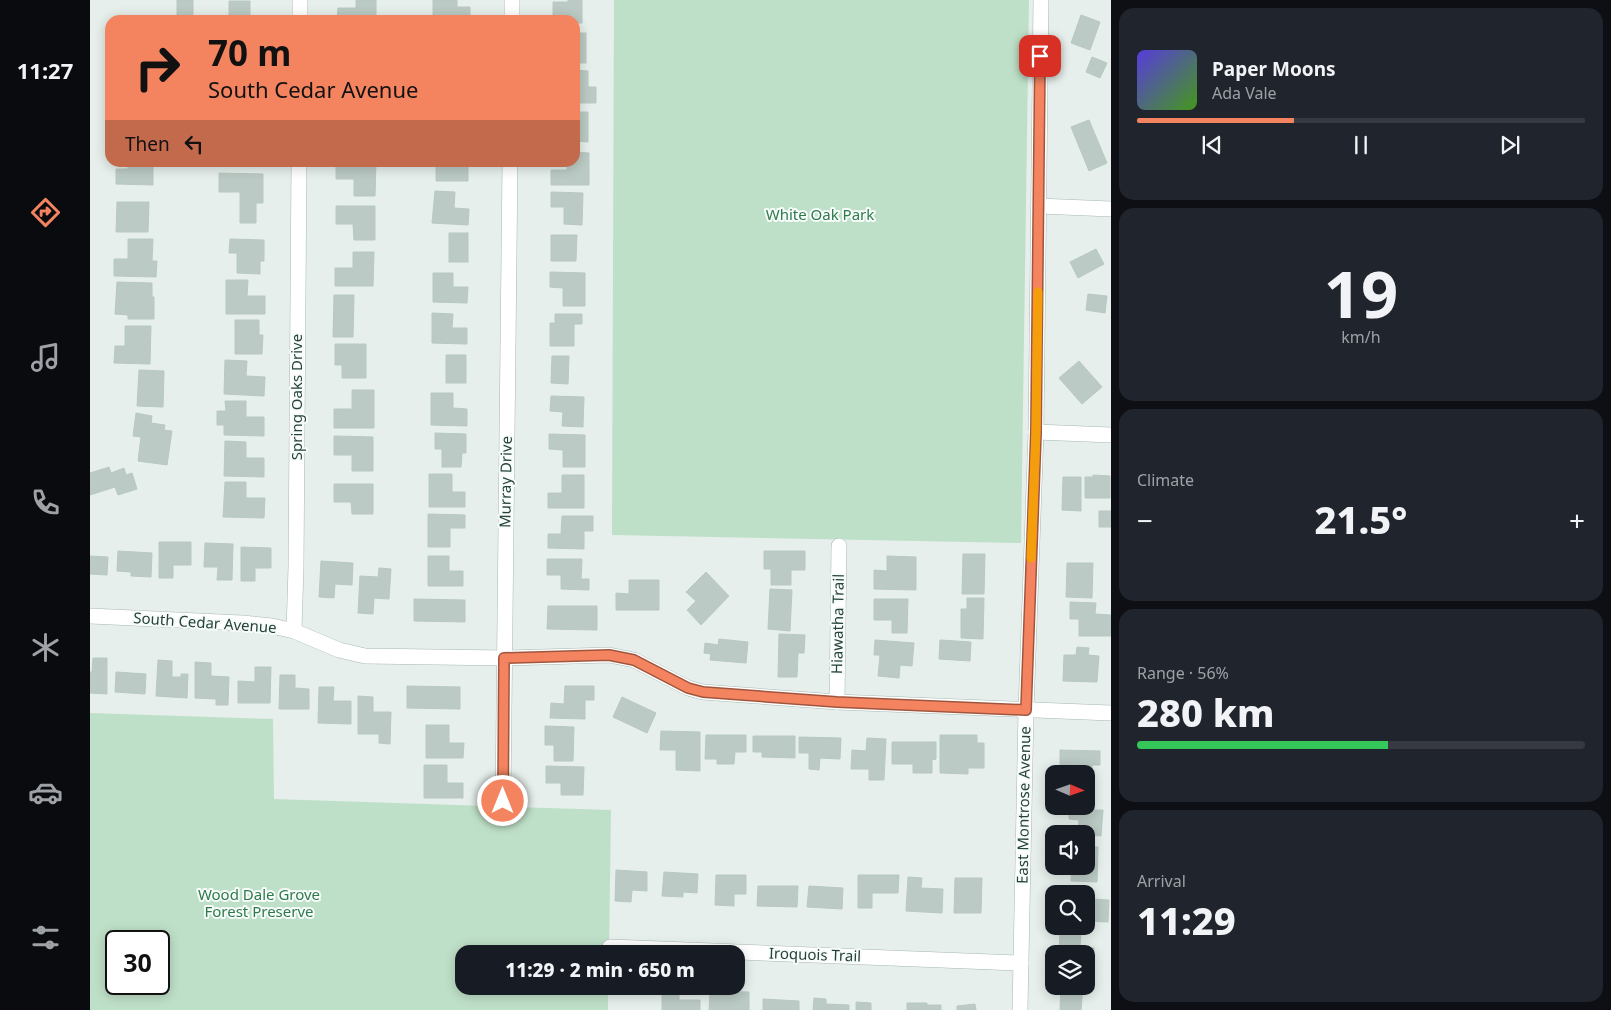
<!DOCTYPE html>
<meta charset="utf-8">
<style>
body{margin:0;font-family:"Noto Sans",sans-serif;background:#20242c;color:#f1f3f6;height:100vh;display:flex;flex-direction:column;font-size:19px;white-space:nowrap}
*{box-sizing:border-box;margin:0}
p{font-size:16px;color:#9ea1a6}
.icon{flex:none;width:28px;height:28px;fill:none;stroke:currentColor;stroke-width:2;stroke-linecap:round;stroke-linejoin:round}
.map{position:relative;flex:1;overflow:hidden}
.panel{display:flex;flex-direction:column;gap:8px;padding:8px;background:#0d0f14;width:500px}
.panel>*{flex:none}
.top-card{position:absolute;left:15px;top:15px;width:475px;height:152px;border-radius:15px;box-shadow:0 2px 12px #0003;background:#f4845f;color:#111;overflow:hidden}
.needle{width:32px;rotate:92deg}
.controls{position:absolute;left:955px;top:765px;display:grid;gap:10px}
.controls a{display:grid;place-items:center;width:50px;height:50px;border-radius:10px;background:#171b24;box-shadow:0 2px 12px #0003;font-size:25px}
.speed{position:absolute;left:15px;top:930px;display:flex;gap:10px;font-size:25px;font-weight:700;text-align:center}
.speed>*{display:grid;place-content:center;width:65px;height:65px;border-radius:50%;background:#171b24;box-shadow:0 2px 12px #0003;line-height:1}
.speed .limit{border:2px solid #111;border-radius:8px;background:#fff;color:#111}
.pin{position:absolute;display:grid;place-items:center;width:42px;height:42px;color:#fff;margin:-21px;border-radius:10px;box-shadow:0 2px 8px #0006}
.me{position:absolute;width:55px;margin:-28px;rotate:0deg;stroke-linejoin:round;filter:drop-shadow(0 0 4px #0008)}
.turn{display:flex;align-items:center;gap:18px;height:105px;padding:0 20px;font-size:22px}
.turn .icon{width:65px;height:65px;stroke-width:2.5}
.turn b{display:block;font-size:35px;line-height:42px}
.then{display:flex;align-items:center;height:48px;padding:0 20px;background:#0003;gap:10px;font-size:19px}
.big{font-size:38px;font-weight:800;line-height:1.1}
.panel .card{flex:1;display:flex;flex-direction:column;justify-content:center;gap:8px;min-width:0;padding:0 18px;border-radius:15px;background:#20242c}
.panel .dial{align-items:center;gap:0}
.dial b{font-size:65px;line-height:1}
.song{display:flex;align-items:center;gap:15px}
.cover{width:60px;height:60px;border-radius:8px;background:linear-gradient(135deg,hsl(250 70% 55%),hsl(100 70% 35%))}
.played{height:5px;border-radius:2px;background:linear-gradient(90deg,#f4845f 35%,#363941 35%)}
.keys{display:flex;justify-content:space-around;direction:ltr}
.heat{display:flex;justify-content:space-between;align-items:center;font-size:28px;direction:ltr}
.charge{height:8px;border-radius:4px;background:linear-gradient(90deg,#34c759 56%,#363941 0)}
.trip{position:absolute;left:365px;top:945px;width:290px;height:50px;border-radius:15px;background:#171b24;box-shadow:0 2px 12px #0003;font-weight:800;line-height:50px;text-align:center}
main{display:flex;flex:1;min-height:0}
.dock{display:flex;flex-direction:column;width:90px;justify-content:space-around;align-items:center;background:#090b0e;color:#9ea1a6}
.dock .icon{width:35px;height:35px}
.dock .on{color:#f4845f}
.dock b{font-size:22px;color:#f1f3f6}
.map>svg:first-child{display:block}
.green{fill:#bfe0c8;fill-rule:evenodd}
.building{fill:#bbcac4;stroke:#b8c9c2}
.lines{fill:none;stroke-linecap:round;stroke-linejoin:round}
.minor-casing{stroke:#a8b8b2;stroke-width:16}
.minor{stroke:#fff;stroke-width:15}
.route-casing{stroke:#9f563e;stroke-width:12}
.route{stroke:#f4845f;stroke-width:9}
.slow{stroke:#f59e0b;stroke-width:9}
.labels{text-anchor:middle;stroke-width:4;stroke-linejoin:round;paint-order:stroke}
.park-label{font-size:15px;fill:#2d7a4b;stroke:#f7fbf9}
.street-label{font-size:15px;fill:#24423a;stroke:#f7fbf9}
</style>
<main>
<nav class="dock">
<b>11:27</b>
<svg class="icon on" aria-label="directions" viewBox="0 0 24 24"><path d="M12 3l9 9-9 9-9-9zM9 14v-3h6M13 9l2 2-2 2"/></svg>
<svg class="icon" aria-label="music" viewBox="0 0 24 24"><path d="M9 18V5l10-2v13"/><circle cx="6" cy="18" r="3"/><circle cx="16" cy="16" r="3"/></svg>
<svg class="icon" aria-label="phone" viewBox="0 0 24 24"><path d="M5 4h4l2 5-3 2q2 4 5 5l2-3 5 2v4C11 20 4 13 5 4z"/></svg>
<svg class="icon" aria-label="climate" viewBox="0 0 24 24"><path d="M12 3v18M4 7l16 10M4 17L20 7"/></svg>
<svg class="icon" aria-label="car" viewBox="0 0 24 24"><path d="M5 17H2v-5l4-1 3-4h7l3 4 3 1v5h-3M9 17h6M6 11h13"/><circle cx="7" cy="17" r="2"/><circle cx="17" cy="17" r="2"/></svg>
<svg class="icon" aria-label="filters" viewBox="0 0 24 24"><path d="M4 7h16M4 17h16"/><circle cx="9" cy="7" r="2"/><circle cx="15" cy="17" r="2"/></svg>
</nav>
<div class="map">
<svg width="1021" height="1010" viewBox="0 0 1021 1010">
<rect width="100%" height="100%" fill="#e6efeb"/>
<g class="green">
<polygon points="524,0 939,0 931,543 522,535"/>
<path d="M0,713L183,719L184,799L521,810L519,954H374V986H518V1010H0ZM26,941H69V984H26Z"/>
</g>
<g class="building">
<rect x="87" y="0" width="16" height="15"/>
<polygon points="266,0 286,0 286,20 247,20 248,8 266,8"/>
<polygon points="343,0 367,0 367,7 380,7 380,20 343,20"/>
<polygon points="478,0 492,0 492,23 485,23 485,20 463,20 463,2 478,2"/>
<polygon points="139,1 160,1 160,17 178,18 178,20 139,20"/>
<polygon points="991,15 1010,22 1000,50 981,43"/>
<rect x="485" y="33" width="11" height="30"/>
<polygon points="1002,57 1017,63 1010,78 996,72"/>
<polygon points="485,70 498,71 498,87 506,87 506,103 485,103"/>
<polygon points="485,112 498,112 498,142 485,141"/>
<polygon points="999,120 1017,163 999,171 981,127"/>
<polygon points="485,152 499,153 499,185 461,185 461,170 477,170 477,162 485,162"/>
<polygon points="38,162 63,162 63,185 26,184 26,169 38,169"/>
<polygon points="246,162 286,162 285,196 264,196 264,179 246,179"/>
<polygon points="346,162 366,162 366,166 378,166 378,181 346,181"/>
<polygon points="129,173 173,174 173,203 166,203 166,223 150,223 150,192 129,192"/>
<polygon points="345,191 365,192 364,208 379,209 378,225 342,223"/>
<polygon points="461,192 493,193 492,225 474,224 474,207 461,207"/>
<polygon points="27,202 59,202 58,232 26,232"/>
<polygon points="246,206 285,206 285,240 264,240 263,224 246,224"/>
<rect x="359" y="233" width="19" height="29"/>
<polygon points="461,235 487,235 486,261 461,261"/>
<polygon points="38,239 63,239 62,261 67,261 66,277 24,276 24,259 38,259"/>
<polygon points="140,239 174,240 174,261 170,261 170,274 147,273 147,253 139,253"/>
<polygon points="1006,249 1014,264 988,278 980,262"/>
<polygon points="263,252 284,252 283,286 245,286 245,268 263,268"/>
<polygon points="460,272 495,273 495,306 473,306 473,288 460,287"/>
<polygon points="343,273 363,273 363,287 378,287 377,303 343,302"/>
<polygon points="136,280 158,280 157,296 175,296 175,314 136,314"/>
<polygon points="27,282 62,283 62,297 64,297 64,319 38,319 38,315 25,314"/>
<polygon points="998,294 1017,296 1015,313 996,310"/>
<polygon points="244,295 264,295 263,337 243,337"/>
<polygon points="342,313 363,314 362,328 377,328 377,344 342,343"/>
<polygon points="465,314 492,314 492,324 484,324 484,346 460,346 460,323 465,323"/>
<polygon points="145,320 169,320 169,335 173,335 172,354 145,354"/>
<polygon points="35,326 61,326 60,364 24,363 25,346 35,346"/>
<polygon points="245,344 276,344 276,378 252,378 252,365 245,365"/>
<rect x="356" y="355" width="20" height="28"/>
<polygon points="462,356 479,356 478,384 461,383"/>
<polygon points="135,360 157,361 156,376 175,377 174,396 134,394"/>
<polygon points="989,361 1012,387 992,404 969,378"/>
<polygon points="49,370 74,371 73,407 47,406"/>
<polygon points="262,390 284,390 284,428 244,428 244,409 262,409"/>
<polygon points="341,393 363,393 363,408 377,409 377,426 341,425"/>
<polygon points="461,396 494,397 493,427 472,426 473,412 460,411"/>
<polygon points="135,401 156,401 156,417 174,417 174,436 134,435 134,425 127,425 127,411 136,411"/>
<polygon points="46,413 62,416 61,423 75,425 74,430 82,431 77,465 48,461 51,437 43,436"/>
<polygon points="345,433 376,434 376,453 372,453 371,467 352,467 352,449 345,449"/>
<polygon points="459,434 495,435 495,467 473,467 473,450 459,449"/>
<polygon points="244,436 283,437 283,471 262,471 262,455 244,455"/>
<polygon points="135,441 156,442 156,458 174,458 174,477 134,476"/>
<polygon points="19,467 21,473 34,468 36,475 42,473 47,489 28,495 25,487 0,495 0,473"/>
<polygon points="339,474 362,474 362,492 375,492 375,507 339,507"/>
<polygon points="472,475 494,475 494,508 458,508 458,493 472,493"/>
<polygon points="1003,475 1020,476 1020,498 995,498 995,477 1003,477"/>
<polygon points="973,477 991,477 991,511 972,510"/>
<polygon points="135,482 156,482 156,498 175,498 174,518 133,517"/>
<polygon points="244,484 283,484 283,514 262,514 261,502 244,502"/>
<rect x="1009" y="511" width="12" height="16"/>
<polygon points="338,514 375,515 375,528 360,528 360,547 338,547"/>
<polygon points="472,516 503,516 503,531 494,531 494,549 458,548 458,534 471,534"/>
<polygon points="69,542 101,542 101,565 83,565 83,578 69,578"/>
<polygon points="115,543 143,544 142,580 127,580 128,567 114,567"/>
<polygon points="151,547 181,548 181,568 165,568 165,581 151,581"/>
<polygon points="28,551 62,553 61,577 41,576 41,572 27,571"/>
<polygon points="674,551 715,551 715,570 701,570 701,585 681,585 681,569 674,569"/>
<polygon points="873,554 895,554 894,594 872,594"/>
<polygon points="0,556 18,557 17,575 0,574"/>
<polygon points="338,556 359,556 359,571 373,571 373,586 338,586"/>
<polygon points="797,556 826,557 826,590 784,589 784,570 797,571"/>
<polygon points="457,559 492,559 491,579 499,579 499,590 471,589 471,575 457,575"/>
<polygon points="231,561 263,563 262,585 245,584 244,598 229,597"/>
<polygon points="977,563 1003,563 1002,598 976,597"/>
<polygon points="289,568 301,569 299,599 284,598 283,614 268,613 270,576 288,577"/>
<polygon points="616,572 639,596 611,625 597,610 606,601 596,592"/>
<polygon points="539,580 569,580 569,610 526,610 526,593 539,594"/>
<polygon points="680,589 702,590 700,631 678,629"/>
<polygon points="877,598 894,598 893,639 871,638 871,609 877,609"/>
<polygon points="324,599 375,600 375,622 324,621"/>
<polygon points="784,599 818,599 817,633 802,633 802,620 784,620"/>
<polygon points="980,602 1006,603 1005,614 1021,615 1021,636 989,636 989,619 980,619"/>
<polygon points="458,606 507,606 507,630 457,629"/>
<polygon points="689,634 715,635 714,653 708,653 707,677 688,677"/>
<polygon points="629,639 658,642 656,663 620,660 621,654 614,653 615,643 628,645"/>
<polygon points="785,640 824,643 822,666 810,665 809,678 788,676 790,655 784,655"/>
<polygon points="850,640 881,642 880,661 849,659"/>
<polygon points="987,647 999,648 998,655 1009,656 1007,682 973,681 974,655 986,655"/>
<polygon points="3,658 17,658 17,694 0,693 0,672 2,672"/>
<polygon points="68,660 82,661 82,677 91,677 91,674 98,674 97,698 66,696"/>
<polygon points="105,662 121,663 121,676 139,677 138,705 126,705 126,699 105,698"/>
<polygon points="165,667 181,667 180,703 148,703 148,681 165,682"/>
<polygon points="26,672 56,674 55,694 25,692"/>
<polygon points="190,675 205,675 205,688 219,689 219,709 189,709"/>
<polygon points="317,686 370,687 370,709 317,708"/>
<polygon points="475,686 504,686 504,700 495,700 495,719 460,718 461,703 474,704"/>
<polygon points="229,687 244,687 243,701 261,701 261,724 228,723"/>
<polygon points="268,696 283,697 283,712 301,712 300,744 289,743 289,734 268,734"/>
<polygon points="532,697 566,713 557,733 523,717"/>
<polygon points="336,725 359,725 359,743 374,743 373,758 336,758"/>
<polygon points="455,726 484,727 483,761 464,761 464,745 455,745"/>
<polygon points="571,731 610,732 610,771 586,770 586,750 570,750"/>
<polygon points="616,735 656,735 656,752 645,752 644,764 627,764 627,759 615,759"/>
<polygon points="850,735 887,735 887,743 894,743 894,768 878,768 878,774 850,773"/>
<polygon points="663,736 705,736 705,758 672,757 672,752 663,752"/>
<polygon points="709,737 751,738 750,759 730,758 729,770 719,769 719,753 709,753"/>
<polygon points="777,738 796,739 794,780 779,780 779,769 761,769 762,750 776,751"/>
<polygon points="802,742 846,742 846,759 842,760 842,773 823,773 823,764 802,764"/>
<polygon points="970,750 1010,751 1010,765 1002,765 1002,775 996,775 996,774 970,774"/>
<polygon points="334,765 357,765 357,783 373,783 373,798 334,798"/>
<polygon points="456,766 494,767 493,795 471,795 471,783 456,783"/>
<polygon points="996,801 1000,801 1000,810 1013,810 1011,836 988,834 989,820 979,819 979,806 996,806"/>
<polygon points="996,847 1008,847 1007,882 981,881 982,866 996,866"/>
<polygon points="526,870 557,872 557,891 542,890 541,902 525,901"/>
<polygon points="574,872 608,874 607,893 593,892 593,897 572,896"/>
<polygon points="626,875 656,875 656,894 644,894 644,906 625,905"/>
<polygon points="768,875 809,875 808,893 782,893 782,908 768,908"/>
<polygon points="818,877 832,878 831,888 853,889 852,913 816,911"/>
<polygon points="865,878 892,878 891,913 864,913"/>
<polygon points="668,886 708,886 707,907 667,906"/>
<polygon points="719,886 753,888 752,909 717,907"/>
<polygon points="977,886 1002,888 1002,899 1019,900 1018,922 996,921 996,894 977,894"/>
<polygon points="970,931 991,932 990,947 1004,948 1003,961 996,960 996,954 969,954"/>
<polygon points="971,986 993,986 991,1010 970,1010"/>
<polygon points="620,991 659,992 659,1010 619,1010"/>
<polygon points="572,993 589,993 589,1000 610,1000 610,1010 572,1010"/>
<polygon points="724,998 736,999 736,1004 759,1005 759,1010 723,1010"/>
<polygon points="673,999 709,1001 709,1010 673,1010"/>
<polygon points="766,1002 781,1003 781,1010 766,1010"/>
<polygon points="817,1003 837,1003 837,1005 851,1005 851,1010 817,1010"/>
<polygon points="885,1004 886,1010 867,1010 867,1006"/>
</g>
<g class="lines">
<defs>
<g id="minor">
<polyline points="210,20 210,0"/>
<polyline points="422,20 422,0"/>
<polyline points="949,206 1021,209"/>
<polyline points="946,432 1021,435"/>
<polyline points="0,616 152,623 182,626 204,631 249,650 275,656 414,658 519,655 544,660 598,688 613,692 747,702 1021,713"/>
<polyline points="204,631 206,567 209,162"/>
<polyline points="747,702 749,546"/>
<polyline points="413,801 420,162"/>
<polyline points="520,947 931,963"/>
<polyline points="930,1010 936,710 946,432 951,0"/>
</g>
</defs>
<use href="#minor" class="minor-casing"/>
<use href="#minor" class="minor"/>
</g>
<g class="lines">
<defs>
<polyline id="route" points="413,801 414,658 519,655 544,660 598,688 613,692 747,702 936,710 946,432 950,56"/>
</defs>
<use href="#route" class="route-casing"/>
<use href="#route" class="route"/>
<polyline class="slow" points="941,558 946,432 948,292"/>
</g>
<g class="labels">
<g class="park-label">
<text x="730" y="220">White Oak Park</text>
<text x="169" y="900">Wood Dale Grove<tspan x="169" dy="17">Forest Preserve</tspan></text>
</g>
<g class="street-label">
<text transform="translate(207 397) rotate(-90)" y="5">Spring Oaks Drive</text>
<text transform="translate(416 482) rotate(-89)" y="5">Murray Drive</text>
<text transform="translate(115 623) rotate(4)" y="5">South Cedar Avenue</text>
<text transform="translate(748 624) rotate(-89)" y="5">Hiawatha Trail</text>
<text transform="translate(934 805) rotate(-89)" y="5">East Montrose Avenue</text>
<text transform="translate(725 955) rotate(2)" y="5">Iroquois Trail</text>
</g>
</g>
</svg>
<div class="controls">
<a><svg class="needle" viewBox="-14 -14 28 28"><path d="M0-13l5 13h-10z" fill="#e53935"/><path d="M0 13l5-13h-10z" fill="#9ea1a6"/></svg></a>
<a><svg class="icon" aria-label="sound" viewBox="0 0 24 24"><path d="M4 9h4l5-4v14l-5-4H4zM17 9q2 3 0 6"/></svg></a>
<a><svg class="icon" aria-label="search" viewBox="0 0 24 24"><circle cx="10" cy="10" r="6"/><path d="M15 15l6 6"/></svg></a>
<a><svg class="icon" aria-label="layers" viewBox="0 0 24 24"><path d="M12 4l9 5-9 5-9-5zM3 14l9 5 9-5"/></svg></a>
</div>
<div class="speed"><div class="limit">30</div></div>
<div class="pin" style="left:950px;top:56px;background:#d93025"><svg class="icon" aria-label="arrive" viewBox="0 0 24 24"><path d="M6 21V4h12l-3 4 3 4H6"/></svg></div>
<svg class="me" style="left:413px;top:801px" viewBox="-20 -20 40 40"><circle r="17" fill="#f4845f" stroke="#fff" stroke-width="3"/><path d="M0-11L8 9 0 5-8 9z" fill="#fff"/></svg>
<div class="trip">11:29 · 2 min · 650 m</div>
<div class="top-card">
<div class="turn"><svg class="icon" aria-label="right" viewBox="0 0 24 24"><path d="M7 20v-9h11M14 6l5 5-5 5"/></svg><div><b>70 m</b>South Cedar Avenue</div></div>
<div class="then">Then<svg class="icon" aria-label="left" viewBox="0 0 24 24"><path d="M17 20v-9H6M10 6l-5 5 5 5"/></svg></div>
</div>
</div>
<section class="panel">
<div class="card">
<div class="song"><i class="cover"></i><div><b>Paper Moons</b><p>Ada Vale</p></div></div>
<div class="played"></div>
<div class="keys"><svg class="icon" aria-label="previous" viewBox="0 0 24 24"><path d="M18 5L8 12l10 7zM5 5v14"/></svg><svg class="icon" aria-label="pause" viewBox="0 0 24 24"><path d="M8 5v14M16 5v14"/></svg><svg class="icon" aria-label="next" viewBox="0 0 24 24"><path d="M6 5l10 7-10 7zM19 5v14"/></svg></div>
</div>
<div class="card dial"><b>19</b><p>km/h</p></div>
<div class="card"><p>Climate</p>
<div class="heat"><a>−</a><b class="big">21.5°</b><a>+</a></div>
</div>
<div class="card"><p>Range · 56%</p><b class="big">280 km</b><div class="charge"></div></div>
<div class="card"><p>Arrival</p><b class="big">11:29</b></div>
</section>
</main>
